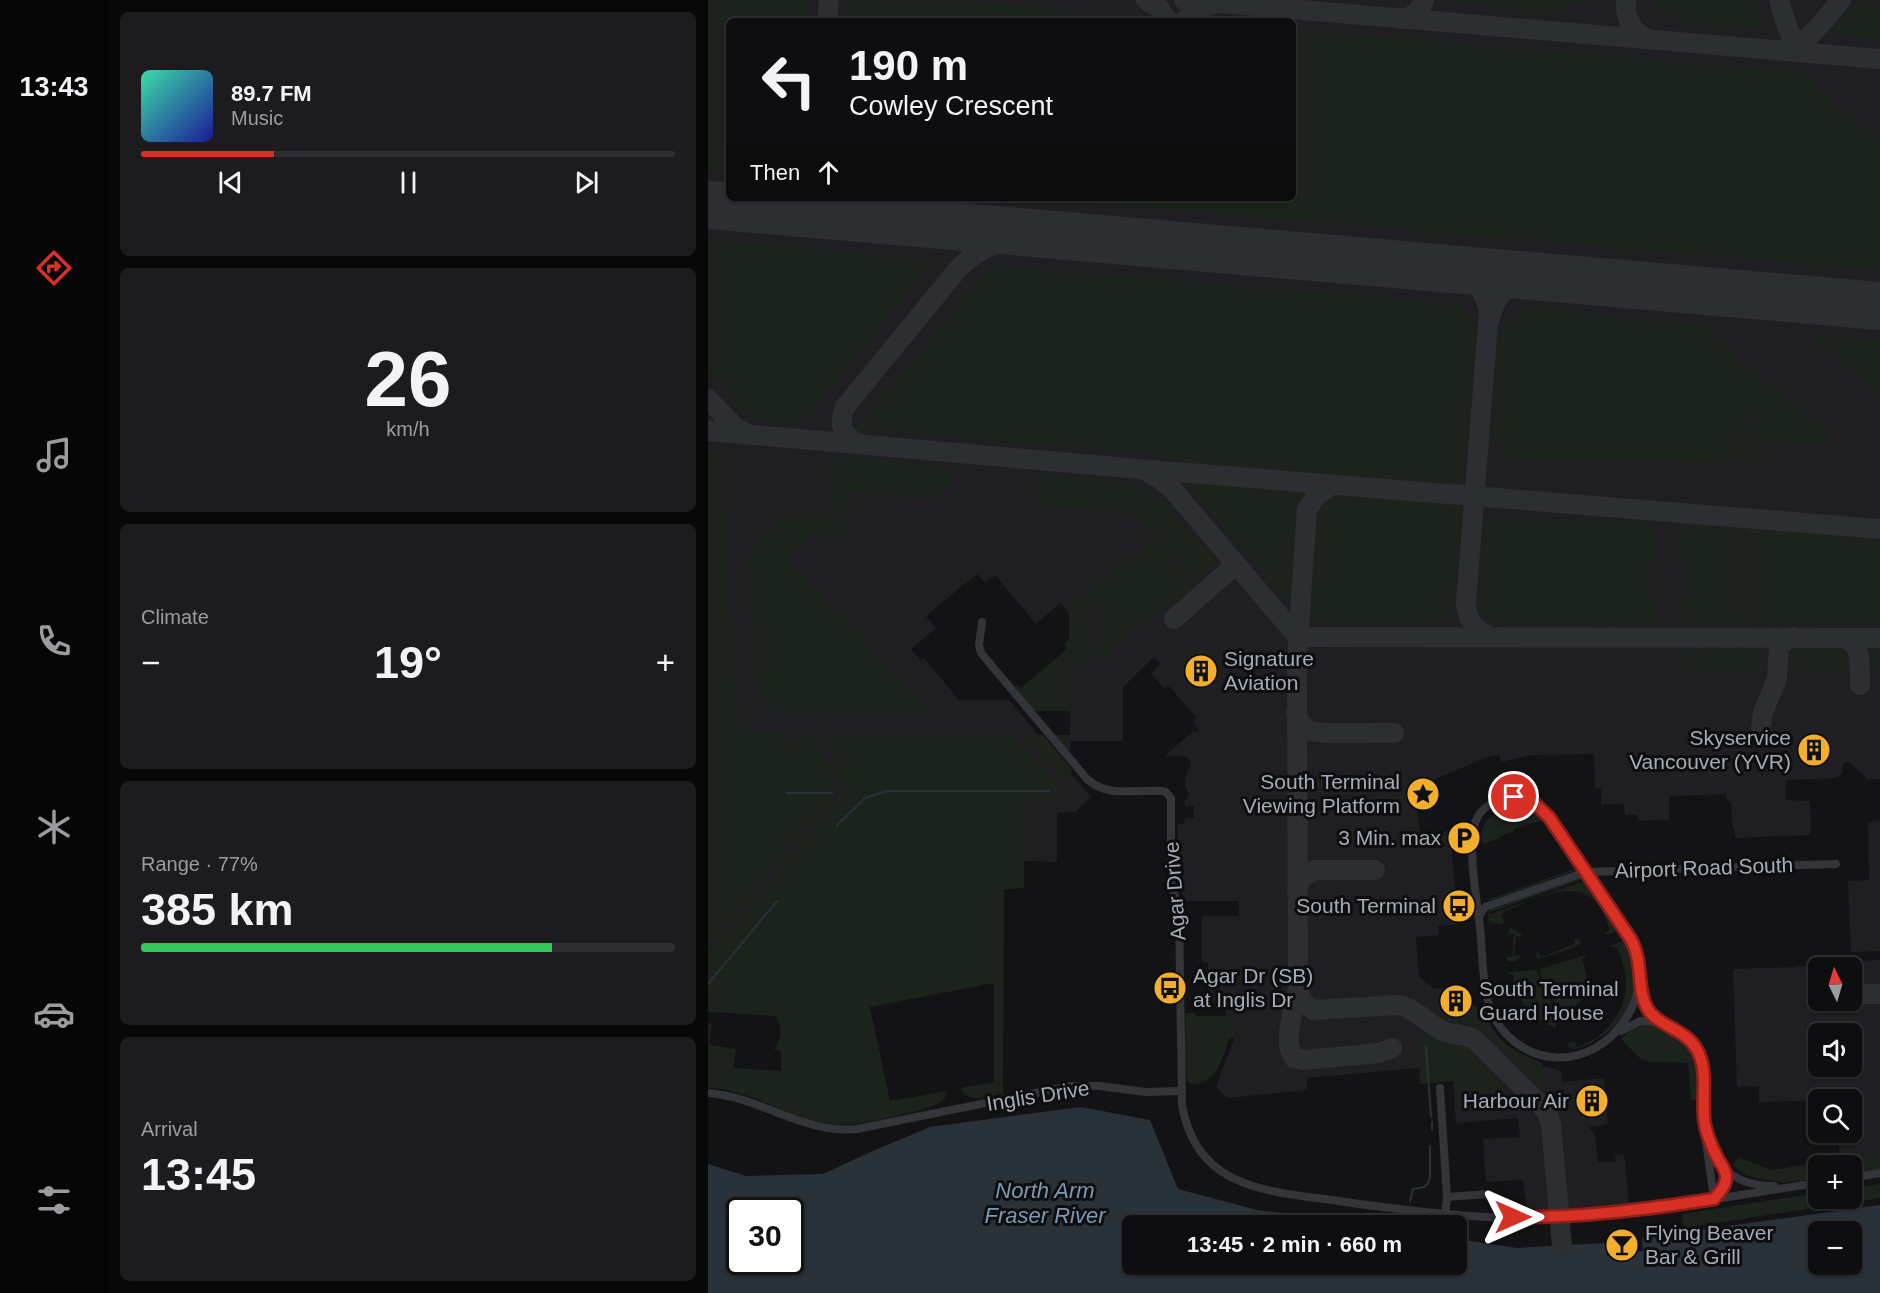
<!DOCTYPE html>
<meta charset="utf-8">
<style>
body{margin:0;font-family:Arial,sans-serif;background:#1c1c1e;color:#f1f3f6;height:100vh;display:flex;flex-direction:column;font-size:22px;white-space:nowrap}
*{box-sizing:border-box;margin:0}
p{font-size:20px;color:#9b9c9f}
.icon{flex:none;width:33px;height:33px;fill:none;stroke:currentColor;stroke-width:2;stroke-linecap:round;stroke-linejoin:round}
.map{position:relative;flex:1;overflow:hidden}
.panel{display:flex;flex-direction:column;gap:12px;padding:12px;background:#080809;width:600px}
.panel>*{flex:none}
.guide{position:absolute;left:18px;top:18px;width:570px;height:183px;border-radius:9px;box-shadow:0 2px 4px #0004,0 0 0 2px #2e2e30;background:#0e0e10;color:#f1f3f6;overflow:hidden}
.needle{width:39px;rotate:355deg}
.buttons{position:absolute;left:1100px;top:957px;display:grid;gap:12px}
.buttons a{display:grid;place-items:center;width:54px;height:54px;border-radius:9px;background:#0e0e10;box-shadow:0 2px 4px #0004,0 0 0 2px #2e2e30;font-size:30px}
.speed{position:absolute;left:18px;top:1197px;display:flex;gap:12px;font-size:30px;font-weight:700;text-align:center}
.speed>*{display:grid;place-content:center;width:78px;height:78px;border-radius:50%;background:#0e0e10;box-shadow:0 2px 4px #0004,0 0 0 2px #2e2e30;line-height:1}
.speed .limit{border:3px solid #111;border-radius:9px;background:#fff;color:#111}
.pin{position:absolute;display:grid;place-items:center;width:51px;height:51px;color:#fff;margin:-26px;border:3px solid #fff;border-radius:50%;box-shadow:0 2px 6px #0007}
.me{position:absolute;width:66px;margin:-33px;rotate:90deg;stroke-linejoin:round;filter:drop-shadow(0 0 4px #0008)}
.turn{display:flex;align-items:center;gap:21px;height:126px;padding:0 24px;font-size:27px}
.turn .icon{width:78px;height:78px;stroke-width:2.5}
.turn b{display:block;font-size:42px;line-height:51px}
.then{display:flex;align-items:center;height:57px;padding:0 24px;background:#0003;gap:12px;font-size:22px}
.big{font-size:45px;font-weight:700;line-height:1.1}
.panel .tile{flex:1;display:flex;flex-direction:column;justify-content:center;gap:9px;min-width:0;padding:0 21px;border-radius:9px;background:#1c1c1e}
.panel .dial{align-items:center;gap:0}
.dial b{font-size:78px;line-height:1}
.song{display:flex;align-items:center;gap:18px}
.cover{width:72px;height:72px;border-radius:9px;background:linear-gradient(135deg,hsl(160 70% 55%),hsl(240 70% 35%))}
.played{height:6px;border-radius:3px;background:linear-gradient(90deg,#d93025 25%,#2e2e30 25%)}
.keys{display:flex;justify-content:space-around;direction:ltr}
.heat{display:flex;justify-content:space-between;align-items:center;font-size:33px;direction:ltr}
.charge{height:9px;border-radius:4px;background:linear-gradient(90deg,#34c759 77%,#2e2e30 0)}
.trip{position:absolute;left:414px;top:1215px;width:345px;height:60px;border-radius:9px;background:#0e0e10;box-shadow:0 2px 4px #0004,0 0 0 2px #2e2e30;font-weight:700;line-height:60px;text-align:center}
main{display:flex;flex:1;min-height:0}
.tab-bar{display:flex;flex-direction:column;width:108px;justify-content:space-around;align-items:center;background:#060606;color:#9b9c9f}
.tab-bar .icon{width:42px;height:42px}
.tab-bar .selected{color:#d93025}
.tab-bar b{font-size:27px;color:#f1f3f6}
.map>svg:first-child{display:block}
.built{fill:#1f1f22;fill-rule:evenodd}
.green{fill:#1b231c}
.water{fill:#293239;fill-rule:evenodd}
.lines{fill:none;stroke-linecap:round;stroke-linejoin:round}
.stream{stroke:#293239;stroke-width:2}
.taxiway{stroke:#2d2e32;stroke-width:20}
.runway{stroke:#2d2e32;stroke-width:48}
.street{stroke:#34353a;stroke-width:8}
.route-casing{stroke:#8d1f18;stroke-width:15}
.route{stroke:#d93025;stroke-width:10}
.labels{text-anchor:middle;stroke-width:6;stroke-linejoin:round;paint-order:stroke}
.poi-label{font-size:21px;fill:#a5aab6;stroke:#0e0e10;text-anchor:end}
.street-label{font-size:21px;fill:#a5aab6;stroke:#0e0e10}
.water-label{font-size:22px;font-style:italic;fill:#7b99b1;stroke:#0e0e10}
</style>
<main>
<nav class="tab-bar">
<b>13:43</b>
<svg class="icon selected" aria-label="directions" viewBox="0 0 24 24"><path d="M12 3l9 9-9 9-9-9zM9 14v-3h6M13 9l2 2-2 2"/></svg>
<svg class="icon" aria-label="music" viewBox="0 0 24 24"><path d="M9 18V5l10-2v13"/><circle cx="6" cy="18" r="3"/><circle cx="16" cy="16" r="3"/></svg>
<svg class="icon" aria-label="phone" viewBox="0 0 24 24"><path d="M5 4h4l2 5-3 2q2 4 5 5l2-3 5 2v4C11 20 4 13 5 4z"/></svg>
<svg class="icon" aria-label="climate" viewBox="0 0 24 24"><path d="M12 3v18M4 7l16 10M4 17L20 7"/></svg>
<svg class="icon" aria-label="car" viewBox="0 0 24 24"><path d="M5 17H2v-5l4-1 3-4h7l3 4 3 1v5h-3M9 17h6M6 11h13"/><circle cx="7" cy="17" r="2"/><circle cx="17" cy="17" r="2"/></svg>
<svg class="icon" aria-label="filters" viewBox="0 0 24 24"><path d="M4 7h16M4 17h16"/><circle cx="9" cy="7" r="2"/><circle cx="15" cy="17" r="2"/></svg>
</nav>
<section class="panel">
<div class="tile">
<div class="song"><i class="cover"></i><div><b>89.7 FM</b><p>Music</p></div></div>
<div class="played"></div>
<div class="keys"><svg class="icon" aria-label="previous" viewBox="0 0 24 24"><path d="M18 5L8 12l10 7zM5 5v14"/></svg><svg class="icon" aria-label="pause" viewBox="0 0 24 24"><path d="M8 5v14M16 5v14"/></svg><svg class="icon" aria-label="next" viewBox="0 0 24 24"><path d="M6 5l10 7-10 7zM19 5v14"/></svg></div>
</div>
<div class="tile dial"><b>26</b><p>km/h</p></div>
<div class="tile"><p>Climate</p>
<div class="heat"><a>−</a><b class="big">19°</b><a>+</a></div>
</div>
<div class="tile"><p>Range · 77%</p><b class="big">385 km</b><div class="charge"></div></div>
<div class="tile"><p>Arrival</p><b class="big">13:45</b></div>
</section>
<div class="map">
<svg width="1172" height="1293" viewBox="0 0 1172 1293">
<rect width="100%" height="100%" fill="#131315"/>
<g class="built">
<path d="M0,0H1172V779H1160L1141,762L1135,763V772L1129,778L1078,780V800L1102,801L1103,835L1027,838L1026,826H1024L1023,801H1019L1018,794L961,796V820L930,821L929,815H917L916,804L893,805V788H887L886,754L824,755L793,762L791,755L779,757L706,788L712,833L742,831L750,924L730,926L731,935L708,937L711,976L726,989L738,988L740,1010L768,1009L793,1042L825,1063L853,1071L855,1082L896,1078L900,1124L881,1127L887,1135L890,1162H908L907,1155L916,1154L921,1204L819,1212L815,1180L778,1182L775,1139L812,1137L810,1118L748,1123L745,1081L712,1084L711,1068L599,1078V1090L521,1098L516,1096L508,1086L530,1029L518,1019V1005L515,1004V1001H500V963L494,962V916H531V901H477L470,885V824H476L477,818H486V806H477V800L481,794L477,787V779L483,762L477,756H457L486,730L488,733L491,730L485,722L489,718L461,686L457,689L443,674L452,664L446,657L415,687V741H362L361,613L352,603L328,624L287,575L277,583L269,574L218,616L228,628L203,649L212,660L215,657L251,700H301L383,797L367,812L349,813V862L316,861V888L296,889L295,973L0,1011ZM21,21H585V198H21Z"/>
<polygon points="1172,821 1172,951 1143,952 1140,881 1161,880 1160,822"/>
<path d="M1172,960V1155L1131,1160V1133L1143,1132V1100L1051,1102V1086L1029,1087L1025,969L1090,967V966L1110,965V962ZM1110,968H1143V1000H1110ZM1110,1034H1143V1066H1110Z"/>
</g>
<g class="green">
<polygon points="0,0 102,0 101,21 21,21 21,172 0,170"/>
<path d="M140,0C229,0 319,1 406,21H137Z"/>
<polygon points="737,0 884,0 850,10 837,11 837,10 739,2"/>
<polygon points="945,0 1050,0 1056,21 1050,28 985,22 985,23 974,21 945,3"/>
<polygon points="1145,5 1172,7 1172,39 1123,35 1129,28 1126,27"/>
<polygon points="585,30 1093,73 1172,141 1172,270 323,198 585,198"/>
<polygon points="0,241 225,260 99,418 92,424 48,421 0,370"/>
<polygon points="284,266 751,305 769,327 745,609 728,625 607,625 607,623 596,622 455,455 149,429"/>
<polygon points="818,309 991,325 1121,435 1120,445 1056,440 1053,462 1036,462 1040,428 1048,428 1049,416 1037,414 1031,462 808,460 783,434 793,329"/>
<polygon points="1102,335 1172,341 1172,395"/>
<polygon points="0,446 13,456 30,733 85,733 76,742 80,746 94,733 106,734 113,742 127,789 125,796 0,947"/>
<polygon points="130,457 239,466 243,484 220,499 141,492 140,521 124,505 124,475 117,474"/>
<path d="M333,474L417,481L457,502L505,559C504,572 499,578 489,587L430,518L423,513L336,505L327,490Z"/>
<path d="M73,519L125,520L140,535L103,536L79,559L218,708L214,711L68,710C59,706 54,700 50,692L38,558Z"/>
<path d="M777,521L935,522C950,530 948,547 948,562H941L943,602H950L951,625H787L769,611Z"/>
<path d="M980,522H1033L1035,625H976L974,601L983,600L980,560L970,561C970,545 966,532 980,522Z"/>
<polygon points="1038,522 1172,523 1172,624 1040,625"/>
<polygon points="441,542 447,544 481,585 483,593 470,605 460,602 398,657 391,661 391,622 394,614 392,609 387,607 380,609 377,614 380,622 381,663 362,663 362,711 327,711 308,690 308,685 309,684 313,688 359,649 356,644 361,639 361,608"/>
<polygon points="976,649 1053,649 1054,672 976,672"/>
<polygon points="1086,649 1134,650 1142,657 1142,672 1085,672"/>
<polygon points="1169,649 1172,649 1172,672 1167,672 1161,667 1161,658"/>
<path d="M124,734H304L338,770L354,794V796L350,798L317,799L316,888L296,889L295,1094C282,1097 259,1104 253,1088L286,1082V983L162,1007L182,1101L239,1091L236,1100C220,1110 201,1113 183,1117C164,1121 144,1126 124,1124C80,1119 44,1089 0,1088V1022L4,1024L1,1041L2,1045L28,1049L25,1068L73,1071V1052L71,1050L66,1049C74,1039 75,1026 67,1016L0,1012V956L132,795L133,786L119,741Z"/>
<polygon points="313,735 335,735 363,768 363,779 360,779"/>
<polygon points="349,735 362,735 362,753 349,738"/>
<path d="M809,806C819,807 830,812 836,821H831L806,829V831L792,836V838L775,844C768,823 789,806 809,806Z"/>
<polygon points="866,869 868,869 866,871 784,900 779,900"/>
<polygon points="874,877 876,878 872,880 780,913 784,909"/>
<path d="M878,880L909,927L908,932L898,935V932L902,930C898,920 895,909 887,901C865,878 824,901 799,910L793,915L797,920L794,924L781,922L780,915Z"/>
<polygon points="802,927 814,935 813,937 808,936 806,955 813,955 812,958 808,961 800,961 798,957 804,957 806,934 800,933"/>
<polygon points="866,939 871,939 873,944 848,954 829,959 828,953 830,952 833,957 867,944"/>
<path d="M917,940C935,960 929,998 914,1018C907,1027 899,1033 889,1039C882,1044 873,1049 864,1049L861,1047L860,1043L867,1041L869,1047C898,1038 920,1010 918,979C917,968 913,957 909,947L904,948L902,946Z"/>
<path d="M878,955L879,957L874,959C879,975 886,991 870,1004C865,1009 860,1011 853,1011L852,1017L847,1004L835,983L831,969Z"/>
<path d="M829,970C834,991 851,1006 848,1028C822,1019 808,1000 805,974H800L799,972Z"/>
<path d="M762,1005C778,1007 779,1024 789,1035C802,1050 817,1055 834,1063C838,1074 836,1091 821,1085L743,1010V1006Z"/>
<path d="M478,1013H487L488,1016H518V1019L530,1029L526,1039L522,1037C514,1057 509,1086 483,1084L479,1080L477,1052Z"/>
<path d="M948,1024C993,1048 989,1052 989,1100H983L980,1063L942,1062L932,1058L915,1041L914,1038L928,1025Z"/>
<path d="M715,1034C730,1041 746,1040 762,1040L806,1086L750,1111L746,1079L714,1084L710,1035Z"/>
<polygon points="1172,1153 1172,1169 1143,1173 1143,1166 1110,1166 1110,1178 1075,1183 1040,1176 1024,1165 1031,1157 1063,1170"/>
<polygon points="1172,1184 1172,1198 975,1228 974,1214 1110,1193 1110,1198 1143,1198 1143,1188"/>
</g>
<path class="water" d="M373,1107L442,1120L470,1189L549,1210L676,1225L424,1226V1264H748L749,1239L809,1248L898,1243L899,1256L935,1251L934,1238L1172,1205V1293H0V1164L38,1176L115,1174L167,1150L222,1127ZM32,1210H82V1262H32ZM1110,1232H1143V1264H1110Z"/>
<g class="lines">
<g class="stream">
<polyline points="78,793 124,793"/>
<polyline points="129,825 157,798 179,791 342,791"/>
<polyline points="0,984 69,901"/>
<polyline points="718,1047 723,1117"/>
<polyline points="724,1122 724,1130"/>
<polyline points="702,1201 705,1189 716,1187 720,1183 722,1177 722,1146"/>
<polyline points="700,1226 700,1225"/>
</g>
<g class="taxiway">
<polyline points="438,0 451,8 460,21"/>
<polyline points="476,0 1172,59"/>
<path d="M918,0C917,18 923,33 941,39"/>
<path d="M1071,0C1077,19 1080,41 1099,51"/>
<path d="M693,19C705,18 712,11 716,0"/>
<polyline points="119,21 121,0"/>
<polyline points="476,21 489,10 506,4"/>
<path d="M1075,50C1101,45 1116,19 1133,0"/>
<path d="M210,198C244,215 280,225 318,231"/>
<polyline points="16,207 90,205 150,198"/>
<path d="M723,267C753,272 774,278 781,311L758,603C759,620 766,630 782,636"/>
<path d="M782,318C790,282 816,279 847,278"/>
<polyline points="0,399 28,428 40,434"/>
<polyline points="0,431 431,469 1172,529"/>
<path d="M154,444C136,440 129,424 137,407L250,269C278,241 306,237 344,235"/>
<polyline points="438,471 452,479 465,490 582,628 587,633 595,637 1172,638"/>
<path d="M624,485L610,494L599,509L589,658L590,986C588,1007 573,1039 586,1058L595,1060L671,1053L684,1048"/>
<polyline points="466,619 528,564"/>
<path d="M1135,638C1156,643 1151,667 1152,685"/>
<path d="M588,712C590,720 593,727 601,730C612,736 670,732 686,733"/>
<polyline points="1053,727 1055,712 1069,679 1071,647 1077,641 1085,637"/>
<polyline points="589,890 594,877 607,870 667,870"/>
<path d="M590,986L594,1001L605,1010L691,1005C708,1009 720,1024 735,1031C746,1036 757,1033 767,1040L833,1105L839,1112L843,1124L854,1246"/>
<polyline points="1149,994 1172,994"/>
</g>
<polyline class="runway" points="0,205 1172,306"/>
<g class="street">
<path d="M274,622L271,645L273,653L379,779C399,798 429,789 454,791L458,792L463,798V882L471,911L474,1105C489,1193 566,1191 637,1202C702,1211 766,1219 831,1218C925,1216 1018,1196 1110,1183"/>
<path d="M806,797L823,800L841,817L922,938C937,963 933,997 917,1020C884,1070 816,1071 786,1017C782,1009 779,1000 778,991C774,970 774,948 772,927C769,903 759,843 767,823C772,806 790,799 806,797Z"/>
<polyline points="771,916 777,907 878,872 1128,864"/>
<polyline points="933,981 936,1000 941,1011 980,1038 989,1049 994,1062 998,1141 1006,1199"/>
<polyline points="913,1031 932,1021 951,1022"/>
<polyline points="732,1088 739,1197 737,1215"/>
<path d="M0,1093C52,1097 96,1134 149,1129L362,1086H391L438,1092L472,1091"/>
<path d="M1001,1137C1011,1165 1029,1171 1006,1199"/>
<path d="M1017,1169C1030,1182 1048,1186 1066,1186"/>
<polyline points="1143,1178 1172,1173"/>
<polyline points="739,1197 781,1194"/>
</g>
</g>
<g class="lines">
<defs>
<path id="route" d="M805,1217C873,1218 940,1209 1006,1199C1012,1192 1019,1185 1018,1175C1017,1169 1013,1164 1010,1159C1005,1149 999,1136 997,1125C992,1100 1002,1071 988,1048C977,1029 949,1026 939,1008C928,988 936,961 922,938L841,817L823,800L806,797"/>
</defs>
<use href="#route" class="route-casing"/>
<use href="#route" class="route"/>
</g>
<defs>
<symbol id="building-disc" viewBox="-11 -11 22 22"><circle r="9.5" fill="#f4ae2d" stroke="#0e0e10"/><path d="M-4-6H4V6H1V3H-1V6H-4ZM-2.5-4.3h1.7v1.8h-1.7ZM.8-4.3h1.7v1.8H.8ZM-2.5-1h1.7V.8h-1.7ZM.8-1h1.7V.8H.8Z" fill="#111"/></symbol>
<symbol id="sight-disc" viewBox="-11 -11 22 22"><circle r="9.5" fill="#f4ae2d" stroke="#0e0e10"/><path d="M0-6L1.8-2.2L6-1.7L2.9 1.2L3.7 5.4L0 3.3L-3.7 5.4L-2.9 1.2L-6-1.7L-1.8-2.2Z" fill="#111"/></symbol>
<symbol id="parking-disc" viewBox="-11 -11 22 22"><circle r="9.5" fill="#f4ae2d" stroke="#0e0e10"/><path d="M-3.5-5.5H1a3.5 3.5 0 0 1 0 7H-1V5.5H-3.5ZM-1-3.4V-.6H.8a1.4 1.4 0 0 0 0-2.8Z" fill="#111"/></symbol>
<symbol id="bus-disc" viewBox="-11 -11 22 22"><circle r="9.5" fill="#f4ae2d" stroke="#0e0e10"/><path d="M-5-6H5V4H4V6H2V4H-2V6H-4V4H-5ZM-3.5-4V0h7V-4ZM-3.5 1.2v1.5H-2V1.2ZM2 1.2v1.5H3.5V1.2Z" fill="#111"/></symbol>
<symbol id="bar-disc" viewBox="-11 -11 22 22"><circle r="9.5" fill="#f4ae2d" stroke="#0e0e10"/><path d="M-6-5H6L.8 .8V4.5H3.5V6h-7V4.5H-.8V.8Z" fill="#111"/></symbol>
</defs>
<g fill-rule="evenodd">
<use href="#building-disc" x="474" y="652" width="38" height="38"/>
<use href="#building-disc" x="1087" y="731" width="38" height="38"/>
<use href="#sight-disc" x="696" y="775" width="38" height="38"/>
<use href="#parking-disc" x="737" y="819" width="38" height="38"/>
<use href="#bus-disc" x="732" y="887" width="38" height="38"/>
<use href="#bus-disc" x="443" y="969" width="38" height="38"/>
<use href="#building-disc" x="729" y="982" width="38" height="38"/>
<use href="#building-disc" x="865" y="1082" width="38" height="38"/>
<use href="#bar-disc" x="895" y="1226" width="38" height="38"/>
</g>
<g class="labels">
<g class="poi-label">
<text x="516" y="666" text-anchor="start">Signature<tspan x="516" dy="24">Aviation</tspan></text>
<text x="1083" y="745">Skyservice<tspan x="1083" dy="24">Vancouver (YVR)</tspan></text>
<text x="692" y="789">South Terminal<tspan x="692" dy="24">Viewing Platform</tspan></text>
<text x="733" y="845">3 Min. max</text>
<text x="728" y="913">South Terminal</text>
<text x="485" y="983" text-anchor="start">Agar Dr (SB)<tspan x="485" dy="24">at Inglis Dr</tspan></text>
<text x="771" y="996" text-anchor="start">South Terminal<tspan x="771" dy="24">Guard House</tspan></text>
<text x="861" y="1108">Harbour Air</text>
<text x="937" y="1240" text-anchor="start">Flying Beaver<tspan x="937" dy="24">Bar &amp; Grill</tspan></text>
</g>
<g class="street-label">
<text transform="translate(996 868) rotate(-2)" y="7">Airport Road South</text>
<text transform="translate(467 891) rotate(-94)" y="7">Agar Drive</text>
<text transform="translate(330 1096) rotate(-9)" y="7">Inglis Drive</text>
</g>
<g class="water-label">
<text x="337" y="1198">North Arm<tspan x="337" dy="25">Fraser River</tspan></text>
</g>
</g>
</svg>
<div class="buttons">
<a><svg class="needle" viewBox="-14 -14 28 28"><path d="M0-13l5 13h-10z" fill="#e53935"/><path d="M0 13l5-13h-10z" fill="#9b9c9f"/></svg></a>
<a><svg class="icon" aria-label="sound" viewBox="0 0 24 24"><path d="M4 9h4l5-4v14l-5-4H4zM17 9q2 3 0 6"/></svg></a>
<a><svg class="icon" aria-label="search" viewBox="0 0 24 24"><circle cx="10" cy="10" r="6"/><path d="M15 15l6 6"/></svg></a>
<a>+</a>
<a>−</a>
</div>
<div class="speed"><div class="limit">30</div></div>
<div class="pin" style="left:806px;top:797px;background:#d93025"><svg class="icon" aria-label="arrive" viewBox="0 0 24 24"><path d="M6 21V4h12l-3 4 3 4H6"/></svg></div>
<svg class="me" style="left:805px;top:1217px" viewBox="-20 -20 40 40"><path d="M0-17L14 15 0 8-14 15z" fill="#d93025" stroke="#fff" stroke-width="4"/></svg>
<div class="trip">13:45 · 2 min · 660 m</div>
<div class="guide">
<div class="turn"><svg class="icon" aria-label="left" viewBox="0 0 24 24"><path d="M17 20v-9H6M10 6l-5 5 5 5"/></svg><div><b>190 m</b>Cowley Crescent</div></div>
<div class="then">Then<svg class="icon" aria-label="ahead" viewBox="0 0 24 24"><path d="M12 20V5M6 11l6-6 6 6"/></svg></div>
</div>
</div>
</main>
